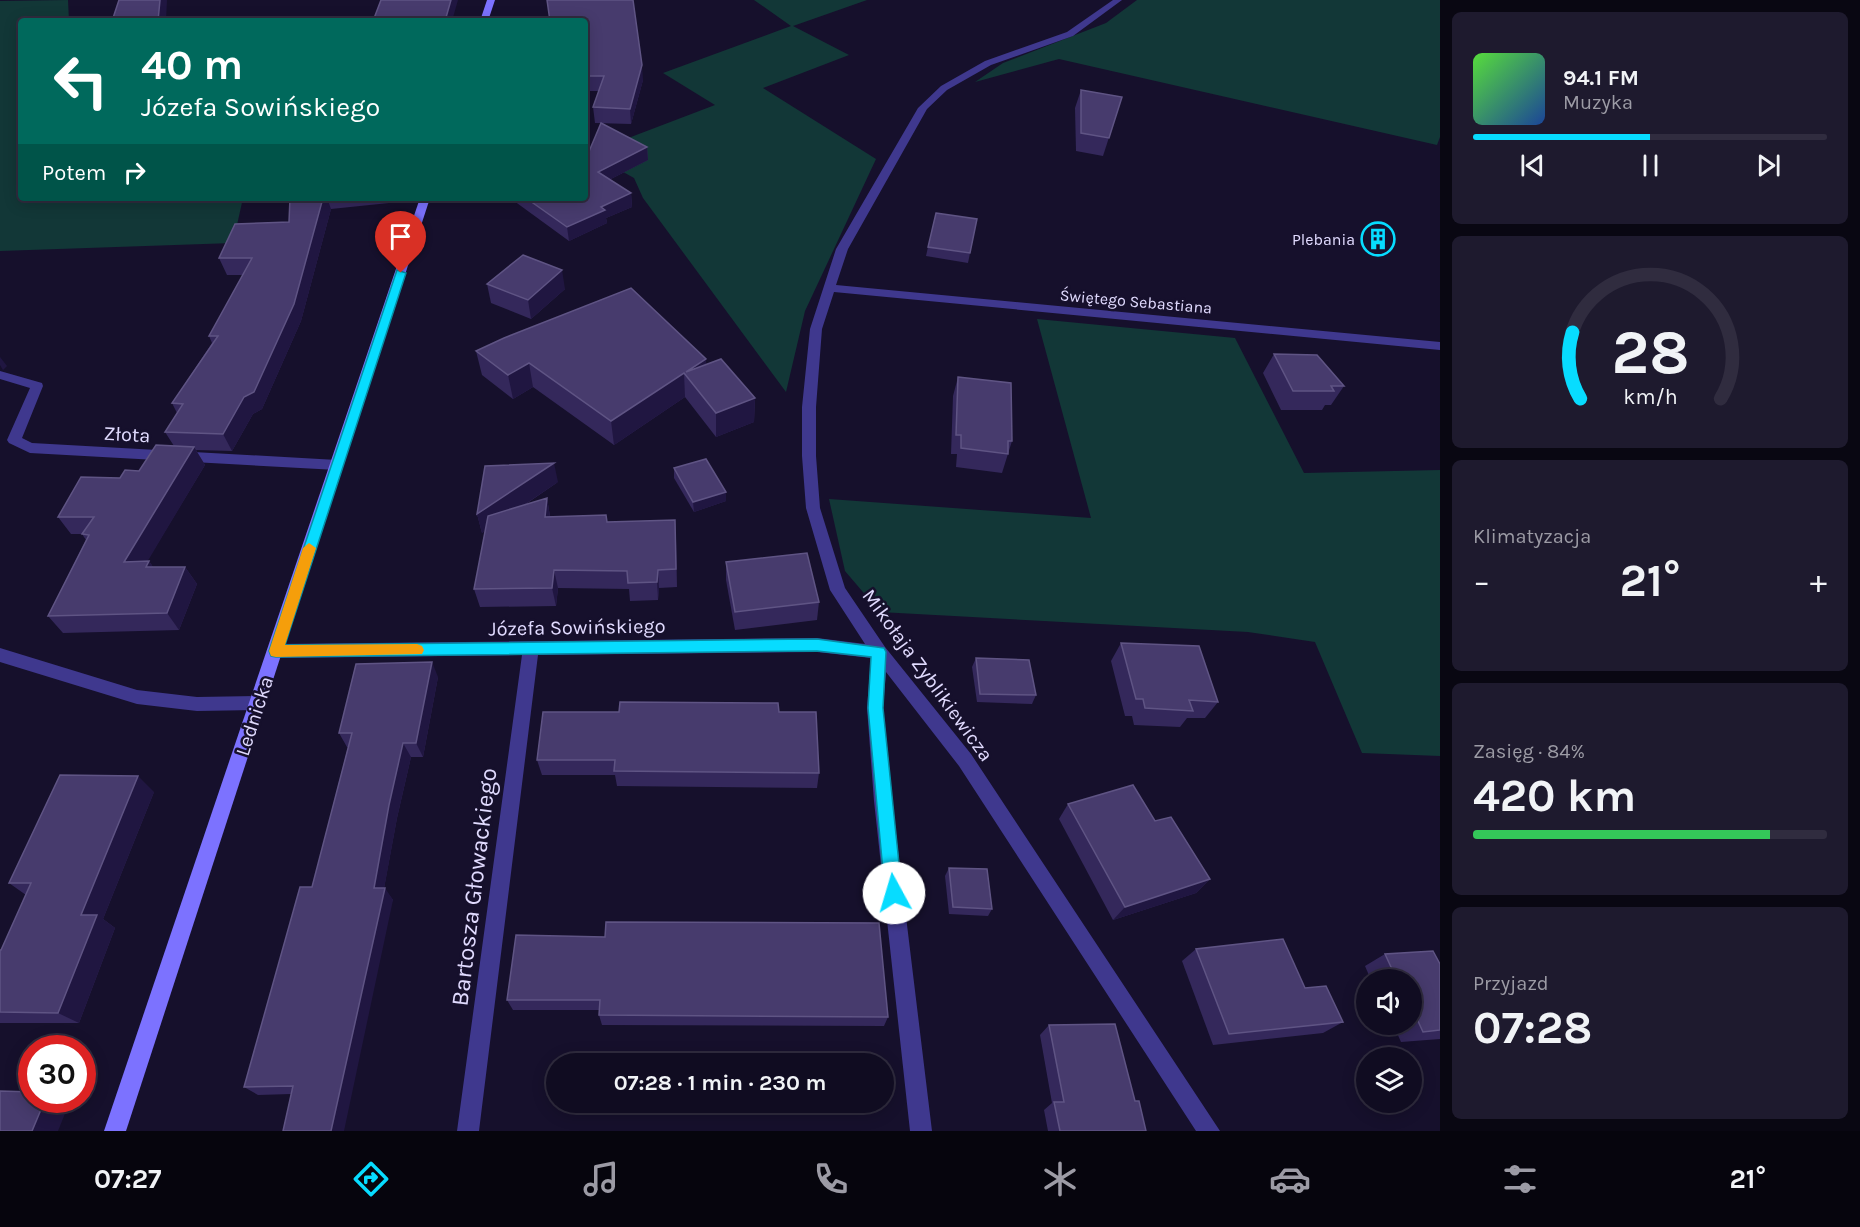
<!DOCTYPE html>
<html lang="pl">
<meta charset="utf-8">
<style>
body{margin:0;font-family:Karla,sans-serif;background:#1e1a2e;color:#f1f3f6;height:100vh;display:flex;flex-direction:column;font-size:22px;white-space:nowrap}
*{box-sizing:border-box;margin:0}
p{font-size:20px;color:#9c9ba5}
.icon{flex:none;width:33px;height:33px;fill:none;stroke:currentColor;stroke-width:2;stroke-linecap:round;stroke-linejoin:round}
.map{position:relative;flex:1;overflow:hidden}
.panel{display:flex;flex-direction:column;gap:12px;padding:12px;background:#090712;width:420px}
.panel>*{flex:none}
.hud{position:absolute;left:18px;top:18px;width:570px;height:183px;border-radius:6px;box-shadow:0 3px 15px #0003,0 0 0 2px #302c3f;background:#00695c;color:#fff;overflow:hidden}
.fabs{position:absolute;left:1356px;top:969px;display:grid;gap:12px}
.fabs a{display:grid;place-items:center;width:66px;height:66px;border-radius:50%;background:#100c21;box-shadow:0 3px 15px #0003,0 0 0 2px #302c3f;font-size:30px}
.speed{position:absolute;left:18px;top:1035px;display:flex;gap:12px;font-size:30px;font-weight:700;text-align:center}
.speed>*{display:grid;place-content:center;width:78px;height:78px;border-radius:50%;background:#100c21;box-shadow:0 3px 15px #0003,0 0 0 2px #302c3f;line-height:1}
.speed .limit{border:9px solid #d22;background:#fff;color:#111}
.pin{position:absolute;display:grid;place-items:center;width:51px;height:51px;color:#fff;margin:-62px -26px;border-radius:50% 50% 50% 0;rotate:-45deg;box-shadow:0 0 6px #0007}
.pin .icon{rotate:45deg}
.me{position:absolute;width:66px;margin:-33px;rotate:354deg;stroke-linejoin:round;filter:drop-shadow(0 0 4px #0008)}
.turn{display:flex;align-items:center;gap:21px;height:126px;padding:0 24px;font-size:27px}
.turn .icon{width:78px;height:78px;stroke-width:2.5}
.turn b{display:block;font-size:42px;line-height:51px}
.then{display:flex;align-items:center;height:57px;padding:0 24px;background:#0003;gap:12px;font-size:22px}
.big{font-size:45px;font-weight:700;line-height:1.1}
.panel .widget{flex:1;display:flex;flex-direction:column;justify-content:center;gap:9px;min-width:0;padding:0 21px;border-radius:9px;background:#1e1a2e}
.panel .dial{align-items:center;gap:0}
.dial svg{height:156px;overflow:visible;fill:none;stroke:#302c3f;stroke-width:7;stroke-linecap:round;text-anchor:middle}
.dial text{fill:#f1f3f6;stroke:none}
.song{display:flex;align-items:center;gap:18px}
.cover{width:72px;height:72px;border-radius:9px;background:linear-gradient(135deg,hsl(110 70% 55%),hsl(220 70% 35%))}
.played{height:6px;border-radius:3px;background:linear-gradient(90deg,#07dcff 50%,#302c3f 50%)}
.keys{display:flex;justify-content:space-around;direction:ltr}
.heat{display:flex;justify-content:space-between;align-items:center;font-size:33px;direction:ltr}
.charge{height:9px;border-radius:4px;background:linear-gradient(90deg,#34c759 84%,#302c3f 0)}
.trip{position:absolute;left:546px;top:1053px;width:348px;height:60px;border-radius:30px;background:#100c21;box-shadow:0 3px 15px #0003,0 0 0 2px #302c3f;font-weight:700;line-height:60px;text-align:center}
.tab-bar{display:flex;height:96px;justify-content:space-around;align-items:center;background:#06050d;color:#9c9ba5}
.tab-bar .icon{width:42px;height:42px}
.tab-bar .active{color:#07dcff}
.tab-bar b{font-size:27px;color:#f1f3f6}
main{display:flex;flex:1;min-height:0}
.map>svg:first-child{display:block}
.green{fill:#123737}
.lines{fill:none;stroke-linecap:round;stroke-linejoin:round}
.minor{fill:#3f388e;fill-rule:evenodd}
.secondary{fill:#7c72ff;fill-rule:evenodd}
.wall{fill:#34285b}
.shaded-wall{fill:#201641}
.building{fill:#473b6d;stroke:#5f5484;stroke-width:1.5}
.route{fill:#07dcff;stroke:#058fa6;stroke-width:1.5}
.slow{fill:#f59e0b}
.labels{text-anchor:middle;stroke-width:5;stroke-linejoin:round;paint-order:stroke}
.far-poi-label{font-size:16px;fill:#e1dbff;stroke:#16102c;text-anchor:end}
.far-street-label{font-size:16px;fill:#e1dbff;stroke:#16102c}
.street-label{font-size:20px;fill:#e1dbff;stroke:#16102c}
.near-street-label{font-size:24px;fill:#e1dbff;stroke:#16102c}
</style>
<main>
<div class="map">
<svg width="1440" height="1131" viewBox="0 0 1440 1131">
<rect width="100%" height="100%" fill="#16102c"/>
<g class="green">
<polygon points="68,0 69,21 21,21 21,198 243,198 233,243 0,251 0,1"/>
<polygon points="754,0 867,0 793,26 849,55 763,88 876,159 805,311 786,392 643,198 634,178 589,153 715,105 663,73 791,26"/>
<polygon points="1137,0 1440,0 1440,137 1437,145 1059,59 975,82 1003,63 1106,23"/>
<polygon points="1037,319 1235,338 1304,473 1440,470 1440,756 1362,753 1315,642 1248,632 880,612 845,571 829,499 1091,518"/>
</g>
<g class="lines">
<g class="minor">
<polygon points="1113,0 1122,0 1073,36 991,65 947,90 927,109 848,249 836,285 1440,342 1440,350 834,292 822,329 816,407 816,456 820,508 845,588 885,647 971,754 1220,1131 1196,1131 959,766 886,672 883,708 892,801 932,1131 910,1131 874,801 867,708 871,658 817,652 538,655 479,1131 457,1131 522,655 276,658 270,656 268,651 270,646 276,644 817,638 865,644 830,590 806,508 802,456 802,407 810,329 836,249 918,108 941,86 985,61 1067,32"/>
<polygon points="0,371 42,383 43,386 22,438 32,443 337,460 344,465 337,470 30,453 9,443 7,440 30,388 0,379"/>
<polygon points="0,648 137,690 197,697 259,696 265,698 267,703 265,708 259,710 197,711 137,704 0,662"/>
</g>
<g class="secondary">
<polygon points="487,0 495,0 488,21 480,21"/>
<polygon points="420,198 430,198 126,1131 104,1131"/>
</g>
</g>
<g class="wall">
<polygon points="585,21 643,80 631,124 595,123 593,107 599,91 585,91"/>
<polygon points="1081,90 1122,97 1103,156 1076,151 1075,108"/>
<polygon points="647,147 648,160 609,180 631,193 632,207 606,218 607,223 569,241 510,198 585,198"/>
<polygon points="290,198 390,198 389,203 331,209 301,321 262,409 253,414 232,451 196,450 205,465 147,561 149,561 153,567 185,567 197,584 179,630 63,633 48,616 86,540 82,534 71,534 58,517 120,478 139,471 174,446 165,432 177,413 172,403 212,343 209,336 243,275 227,275 219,258 289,222"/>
<polygon points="977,219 968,263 926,256 928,247"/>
<polygon points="487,284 565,289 531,319 491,303"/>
<polygon points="476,351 706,365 755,398 754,422 716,437 685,397 614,445 533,387 513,399 482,375"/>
<polygon points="1274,354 1344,386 1331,405 1325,405 1322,410 1281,410 1263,373"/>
<polygon points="958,377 1012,441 1002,473 956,467 957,454 951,454 953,396"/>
<polygon points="674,468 726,501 694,512 674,478"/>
<polygon points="558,482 523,506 547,498 550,516 607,522 676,538 677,587 659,588 658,600 630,601 629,589 558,588 556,606 480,607 474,589 485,531 482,533 477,514"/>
<polygon points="726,562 819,602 817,620 735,630 726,580"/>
<polygon points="1121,643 1218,702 1205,718 1187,718 1180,727 1134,725 1132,716 1125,716 1111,661"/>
<polygon points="976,658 1036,695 1032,704 977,702 972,667"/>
<polygon points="438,677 423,757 411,757 397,818 384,888 393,900 291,1094 258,1095 244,1087 312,887 348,747 347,747 339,733"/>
<polygon points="779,712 819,773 817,788 617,786 615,775 542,775 537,760"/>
<polygon points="154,792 103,919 115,928 79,1023 0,1023 0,950 1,950 26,895 9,883"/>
<polygon points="1068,804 1155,821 1210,879 1196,893 1113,920 1059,819"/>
<polygon points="949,868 992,909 988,916 949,914 945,876"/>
<polygon points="516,935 888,1017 884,1026 602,1025 599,1015 599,1010 513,1010 507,1000"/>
<polygon points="1196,949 1305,988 1343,1022 1323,1033 1213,1045 1182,961"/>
<polygon points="1385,954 1440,964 1440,1039 1401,1042 1393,1024 1412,1024 1412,980 1371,980 1365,966"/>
<polygon points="1049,1025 1135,1101 1146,1131 1048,1131 1044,1110 1052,1103 1040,1035"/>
</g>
<g class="shaded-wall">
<polygon points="160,0 167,0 166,21 158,21"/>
<polygon points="451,0 458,0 452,21 445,21"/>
<polygon points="642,65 643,80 631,124 630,109"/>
<polygon points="647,147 648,160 599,185 598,172"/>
<polygon points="631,193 632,207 606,218 607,223 569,241 567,227 601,207"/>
<polygon points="323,198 327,198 331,209 301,321 262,409 253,414 232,451 223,434"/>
<polygon points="562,270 565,289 531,319 528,300"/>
<polygon points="0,357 7,366 3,370 0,365"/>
<polygon points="706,359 706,383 686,372"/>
<polygon points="529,363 533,387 513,399 508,375"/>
<polygon points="684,373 685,397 614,445 611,421"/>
<polygon points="755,398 754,422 716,437 716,413"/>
<polygon points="194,447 205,465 137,579 124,562"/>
<polygon points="554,463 558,482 482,533 477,514"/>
<polygon points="726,492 726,501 694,512 693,502"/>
<polygon points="547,498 550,517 545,517"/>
<polygon points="149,561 161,579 146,567"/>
<polygon points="185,567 197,584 179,630 167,613"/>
<polygon points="554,570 558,588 556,606 552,588"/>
<polygon points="658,570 659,588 658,600 657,582"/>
<polygon points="432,662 438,677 423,757 416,743"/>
<polygon points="403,743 411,757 397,818 382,900 374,888 389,805"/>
<polygon points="138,776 154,792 103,919 115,928 79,1023 58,1013 81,915"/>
<polygon points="1210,879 1196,893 1113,920 1125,907"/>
<polygon points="385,888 393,900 344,1131 331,1131"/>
<polygon points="45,1100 65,1100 70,1101 58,1131 32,1131"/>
</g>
<g class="building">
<polygon points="119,0 160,0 158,21 112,21"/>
<polygon points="381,0 451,0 445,21 373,21"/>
<polygon points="547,0 633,0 642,65 630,109 593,107 604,76 585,76 585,21 550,21"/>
<polygon points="1081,90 1122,97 1109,138 1081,133"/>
<polygon points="601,123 647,147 598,172 631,193 601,207 605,210 567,227 526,198 585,198 585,161"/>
<polygon points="290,198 323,198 294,304 254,392 244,397 223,434 165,432 183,404 172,403 218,336 209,336 252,258 219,258 235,224 289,222"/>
<polygon points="936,213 977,219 970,253 928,247"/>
<polygon points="523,255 562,270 528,300 487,284"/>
<polygon points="631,288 706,359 686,372 721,359 755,398 716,413 684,373 611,421 529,363 508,375 476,351 504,338"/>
<polygon points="1274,354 1317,355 1344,386 1331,386 1334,391 1293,391"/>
<polygon points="958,377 1011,383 1012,441 1008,441 1008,454 961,448 961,435 956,435"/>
<polygon points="156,445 194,447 124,562 149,561 146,567 185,567 167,613 48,616 89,535 82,534 94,517 58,517 81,477 120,478 125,470 139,471"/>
<polygon points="706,459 726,492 693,502 674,468"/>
<polygon points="554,463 477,514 485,466"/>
<polygon points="547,498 545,517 606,515 607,522 675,520 676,569 658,570 657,582 628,583 627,571 554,570 552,588 474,589 488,516"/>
<polygon points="807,553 819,602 735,612 726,562"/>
<polygon points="1121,643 1199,646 1218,702 1189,700 1193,711 1145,708 1143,699 1136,699"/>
<polygon points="976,658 1029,660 1036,695 980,694"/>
<polygon points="432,662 416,743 403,743 389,805 374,888 385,888 331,1131 283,1131 293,1086 244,1087 300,887 312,887 352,733 339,733 356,664"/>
<polygon points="620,702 778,703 779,712 816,712 819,773 614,771 615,760 537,760 543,712 619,712"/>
<polygon points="60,775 138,776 81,915 97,915 58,1013 0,1012 0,950 1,950 31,883 9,883"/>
<polygon points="1133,785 1155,821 1171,817 1210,879 1125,907 1068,804"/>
<polygon points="949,868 987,869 992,909 953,907"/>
<polygon points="606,922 879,923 888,1017 599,1015 600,1000 507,1000 516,935 605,937"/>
<polygon points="1283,939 1305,988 1326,986 1343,1022 1229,1034 1196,949"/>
<polygon points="1433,951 1440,964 1440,1030 1423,1032 1412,1008 1412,980 1397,980 1385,954"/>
<polygon points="1115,1024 1135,1101 1139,1101 1146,1131 1060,1131 1054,1102 1064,1102 1049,1025"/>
<polygon points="0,1091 32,1092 32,1100 45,1100 32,1131 0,1131"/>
</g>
<polygon class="route" points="397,270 406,273 285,645 817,639 884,648 886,652 883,708 902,893 900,899 894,901 888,899 885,893 868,708 871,657 817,651 276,657 271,656 269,651"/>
<polygon class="slow" points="309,543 316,548 285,645 417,644 422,646 424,650 422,654 276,657 271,656 269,651 303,548"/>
<defs>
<symbol id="building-ring" viewBox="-11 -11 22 22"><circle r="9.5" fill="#16102c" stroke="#07dcff" stroke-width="1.5"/><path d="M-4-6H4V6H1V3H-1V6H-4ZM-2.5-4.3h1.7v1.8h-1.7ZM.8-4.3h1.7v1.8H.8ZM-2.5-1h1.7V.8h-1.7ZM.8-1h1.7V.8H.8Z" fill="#07dcff"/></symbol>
</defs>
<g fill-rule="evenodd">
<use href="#building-ring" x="1359" y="220" width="38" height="38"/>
</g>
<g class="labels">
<g class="far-poi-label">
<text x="1355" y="245">Plebania</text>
</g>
<g class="far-street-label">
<text transform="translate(1136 301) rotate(5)" y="6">Świętego Sebastiana</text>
</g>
<g class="street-label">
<text transform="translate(127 434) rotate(3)" y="7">Złota</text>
<text transform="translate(577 627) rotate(-1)" y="7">Józefa Sowińskiego</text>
<text transform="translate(928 675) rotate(54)" y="7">Mikołaja Zyblikiewicza</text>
<text transform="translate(254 716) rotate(-72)" y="7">Lednicka</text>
</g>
<g class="near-street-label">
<text transform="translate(474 887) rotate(-83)" y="8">Bartosza Głowackiego</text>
</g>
</g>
</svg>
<div class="fabs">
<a><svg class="icon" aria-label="sound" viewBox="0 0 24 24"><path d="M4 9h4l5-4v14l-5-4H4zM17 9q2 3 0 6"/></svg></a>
<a><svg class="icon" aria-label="layers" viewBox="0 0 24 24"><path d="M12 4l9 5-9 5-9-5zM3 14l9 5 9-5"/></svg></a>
</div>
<div class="speed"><div class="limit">30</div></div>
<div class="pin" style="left:401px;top:273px;background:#d93025"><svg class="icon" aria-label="arrive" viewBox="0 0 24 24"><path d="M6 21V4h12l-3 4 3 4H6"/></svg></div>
<svg class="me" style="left:894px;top:893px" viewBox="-20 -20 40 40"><circle r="19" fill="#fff"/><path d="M0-13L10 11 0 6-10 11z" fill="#07dcff"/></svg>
<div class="trip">07:28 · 1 min · 230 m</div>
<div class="hud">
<div class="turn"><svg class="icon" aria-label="left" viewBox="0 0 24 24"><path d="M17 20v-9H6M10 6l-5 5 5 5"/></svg><div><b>40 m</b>Józefa Sowińskiego</div></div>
<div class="then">Potem<svg class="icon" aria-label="right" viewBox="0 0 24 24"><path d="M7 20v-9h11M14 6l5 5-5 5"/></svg></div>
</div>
</div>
<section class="panel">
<div class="widget">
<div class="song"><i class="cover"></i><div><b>94.1 FM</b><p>Muzyka</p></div></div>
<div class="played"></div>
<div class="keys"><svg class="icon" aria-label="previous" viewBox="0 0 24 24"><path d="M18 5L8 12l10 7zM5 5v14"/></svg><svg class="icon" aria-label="pause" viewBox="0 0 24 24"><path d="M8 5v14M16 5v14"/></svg><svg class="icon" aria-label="next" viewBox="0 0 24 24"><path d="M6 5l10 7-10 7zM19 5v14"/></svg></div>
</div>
<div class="widget dial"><svg viewBox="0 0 100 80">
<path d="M14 69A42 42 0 1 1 86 69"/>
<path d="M14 69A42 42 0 0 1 10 35" stroke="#07dcff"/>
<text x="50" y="56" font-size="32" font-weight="700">28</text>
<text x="50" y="72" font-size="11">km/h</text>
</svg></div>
<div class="widget"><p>Klimatyzacja</p>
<div class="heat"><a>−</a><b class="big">21°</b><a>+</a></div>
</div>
<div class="widget"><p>Zasięg · 84%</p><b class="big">420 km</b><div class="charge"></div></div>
<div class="widget"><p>Przyjazd</p><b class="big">07:28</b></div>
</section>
</main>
<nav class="tab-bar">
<b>07:27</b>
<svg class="icon active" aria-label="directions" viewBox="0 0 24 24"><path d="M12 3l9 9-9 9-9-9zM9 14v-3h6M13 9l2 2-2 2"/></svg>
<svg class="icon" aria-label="music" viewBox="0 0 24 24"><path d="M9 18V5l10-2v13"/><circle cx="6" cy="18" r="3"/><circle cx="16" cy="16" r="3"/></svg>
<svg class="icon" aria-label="phone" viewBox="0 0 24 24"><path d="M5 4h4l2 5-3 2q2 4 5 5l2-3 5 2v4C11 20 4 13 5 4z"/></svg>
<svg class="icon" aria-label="climate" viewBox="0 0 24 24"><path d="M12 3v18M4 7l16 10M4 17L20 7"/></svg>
<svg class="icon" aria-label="car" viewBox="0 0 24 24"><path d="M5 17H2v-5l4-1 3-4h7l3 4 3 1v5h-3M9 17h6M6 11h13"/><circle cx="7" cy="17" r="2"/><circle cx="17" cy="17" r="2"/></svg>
<svg class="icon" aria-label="filters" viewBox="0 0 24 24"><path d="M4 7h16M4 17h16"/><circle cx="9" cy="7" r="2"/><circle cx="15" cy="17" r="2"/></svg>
<b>21°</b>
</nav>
